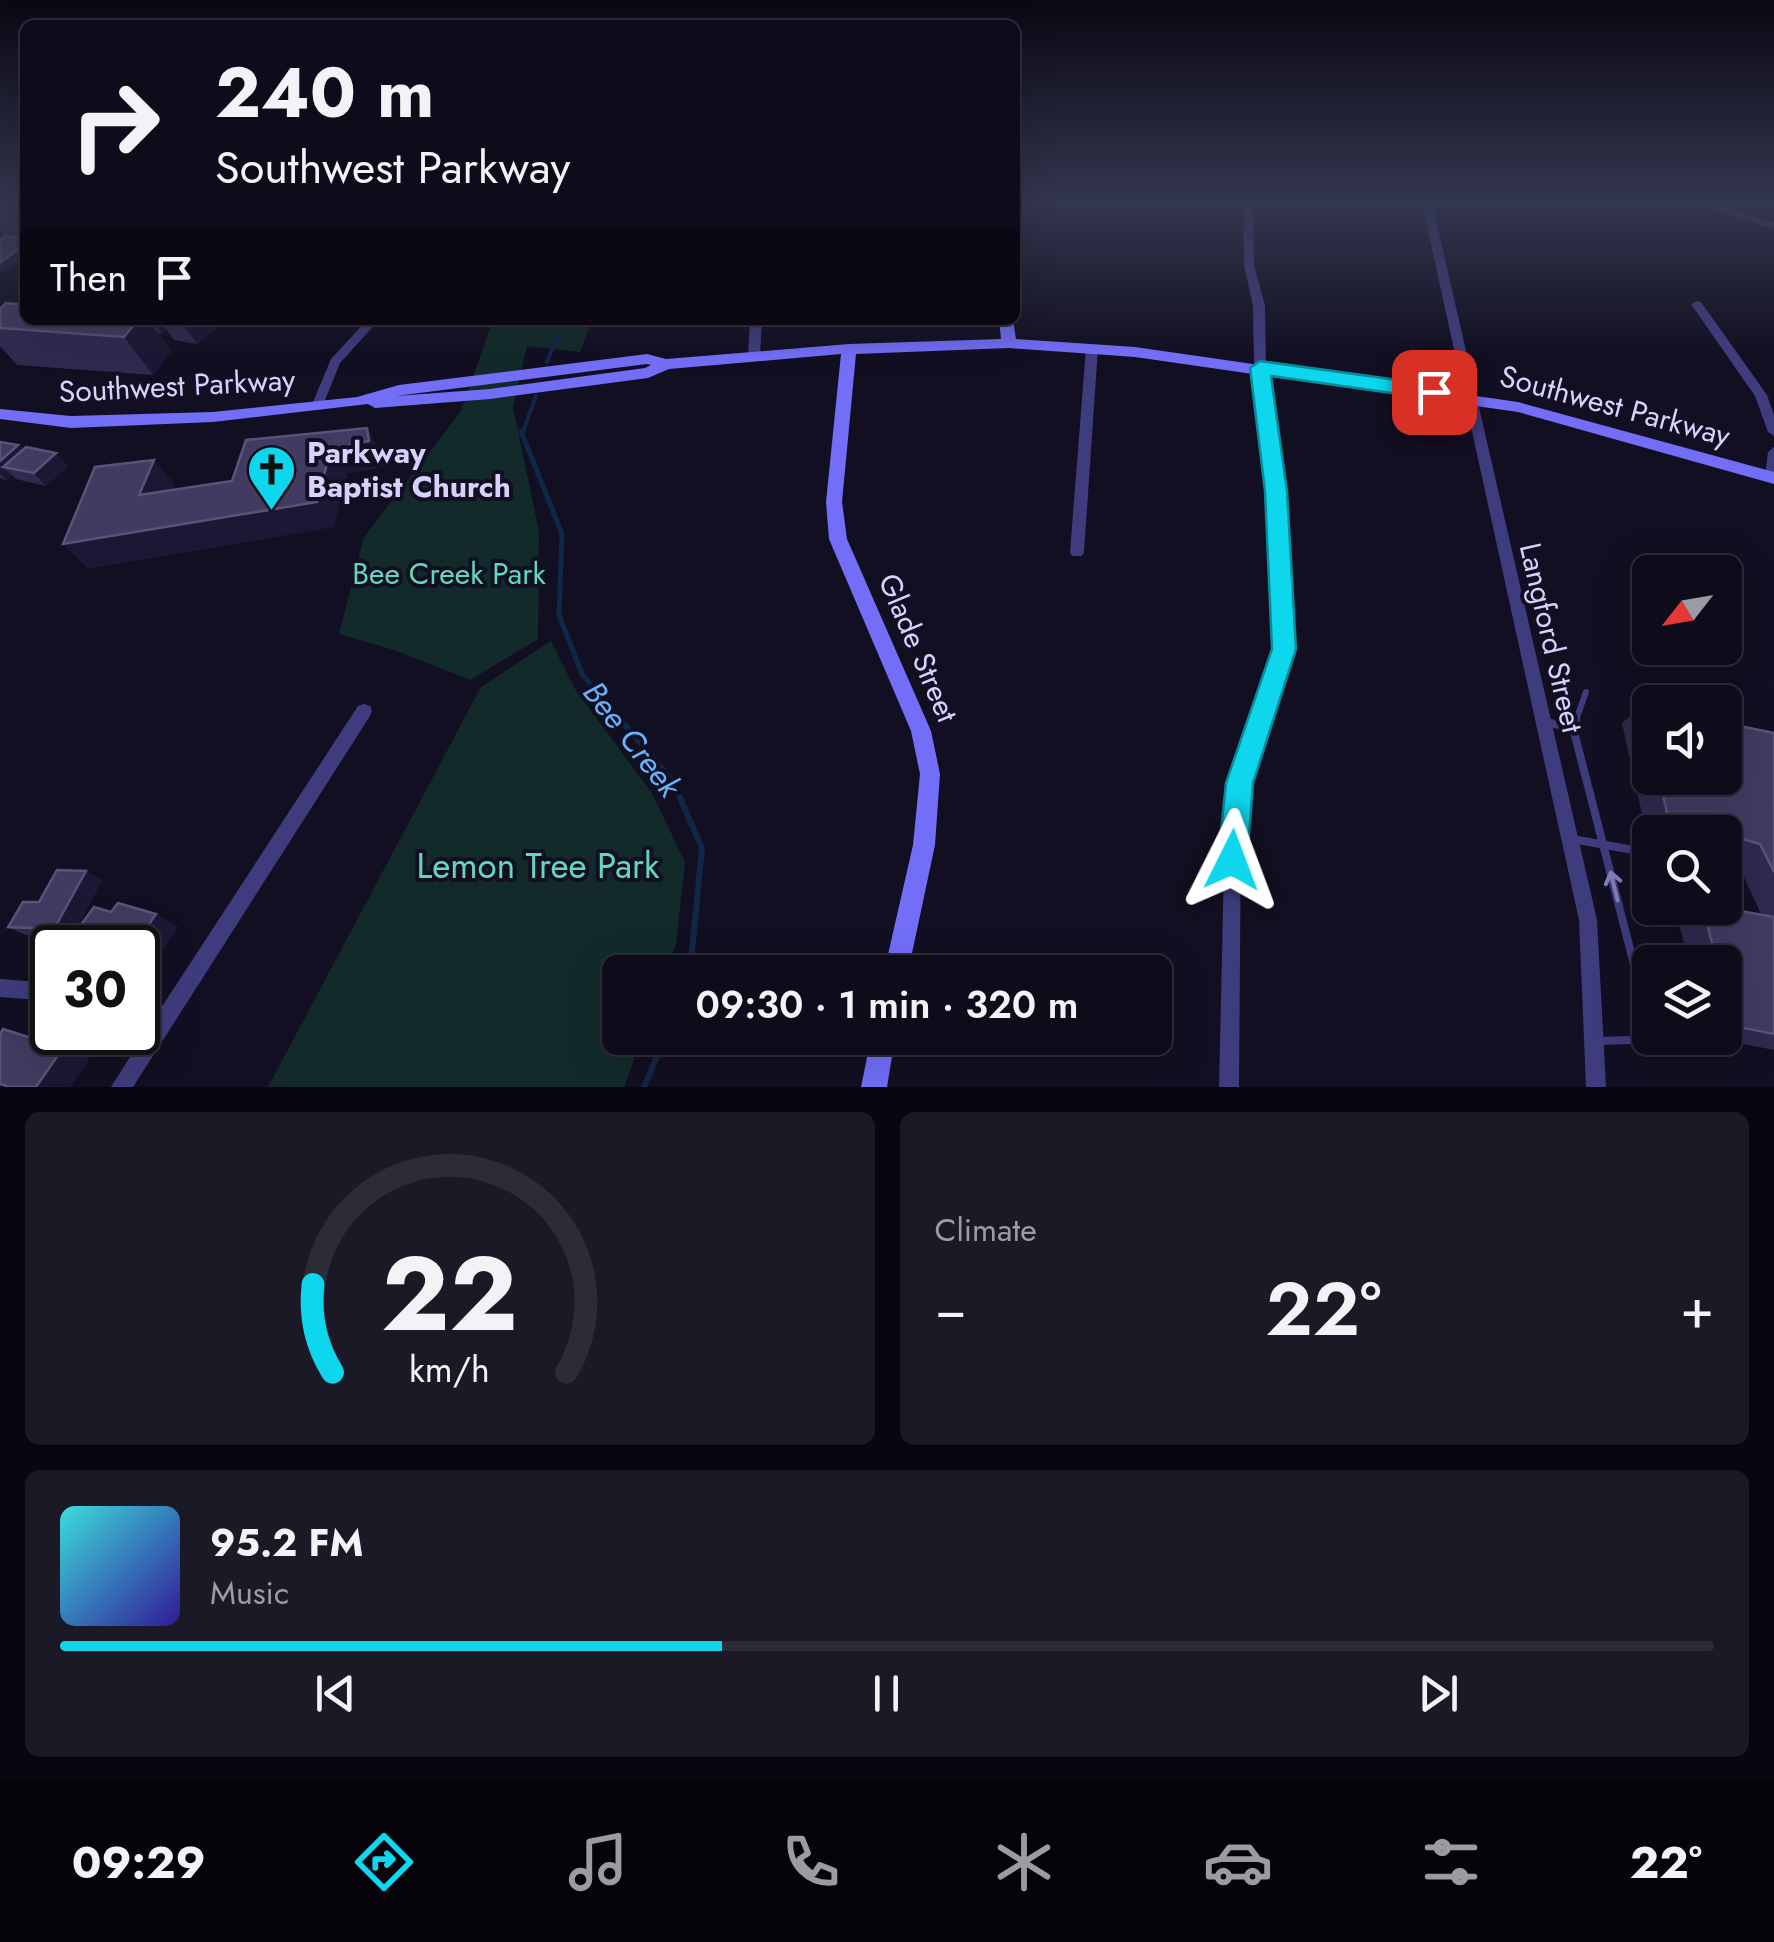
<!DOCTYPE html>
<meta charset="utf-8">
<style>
body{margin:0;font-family:Jost,sans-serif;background:#1c1927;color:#f1f3f6;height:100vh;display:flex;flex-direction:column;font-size:38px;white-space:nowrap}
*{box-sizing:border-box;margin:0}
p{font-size:32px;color:#9b9ba2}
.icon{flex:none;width:55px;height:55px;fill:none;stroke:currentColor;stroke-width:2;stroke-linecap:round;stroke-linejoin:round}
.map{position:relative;height:1087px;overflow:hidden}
.drawer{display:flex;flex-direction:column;gap:25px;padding:25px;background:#08060e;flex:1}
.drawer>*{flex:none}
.guide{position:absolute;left:20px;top:20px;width:1000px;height:305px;border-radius:15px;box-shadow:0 10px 40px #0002,0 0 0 2px #2e2b39;background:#0e0b1a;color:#f1f3f6;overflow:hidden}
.needle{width:65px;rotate:239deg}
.fabs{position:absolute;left:1632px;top:555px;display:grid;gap:20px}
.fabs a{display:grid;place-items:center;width:110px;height:110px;border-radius:15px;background:#0e0b1a;box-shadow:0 10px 40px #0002,0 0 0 2px #2e2b39;font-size:50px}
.speed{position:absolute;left:30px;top:925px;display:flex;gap:20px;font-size:50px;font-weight:700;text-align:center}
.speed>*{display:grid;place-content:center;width:130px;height:130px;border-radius:50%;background:#0e0b1a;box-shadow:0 10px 40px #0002,0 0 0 2px #2e2b39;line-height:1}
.speed .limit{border:5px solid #111;border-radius:15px;background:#fff;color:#111}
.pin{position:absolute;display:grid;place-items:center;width:85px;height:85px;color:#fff;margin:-42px;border-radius:20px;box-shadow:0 5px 15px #0006}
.me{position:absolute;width:110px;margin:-55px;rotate:3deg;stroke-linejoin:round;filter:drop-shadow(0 0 8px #0008)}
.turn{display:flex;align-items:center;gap:35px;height:210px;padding:0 30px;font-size:45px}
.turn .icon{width:130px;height:130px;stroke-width:2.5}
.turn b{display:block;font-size:70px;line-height:85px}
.then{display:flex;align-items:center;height:95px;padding:0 30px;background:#0003;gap:20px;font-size:38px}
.big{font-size:75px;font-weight:600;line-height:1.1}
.drawer .card{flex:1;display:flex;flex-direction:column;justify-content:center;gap:15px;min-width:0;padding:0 35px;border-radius:15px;background:#1c1927}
.drawer .dial{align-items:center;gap:0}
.dial svg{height:260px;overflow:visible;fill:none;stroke:#2e2b39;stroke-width:7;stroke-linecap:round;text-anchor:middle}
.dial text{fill:#f1f3f6;stroke:none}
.song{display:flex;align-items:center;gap:30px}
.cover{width:120px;height:120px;border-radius:15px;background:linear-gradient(135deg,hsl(180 70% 55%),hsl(250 70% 35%))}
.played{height:10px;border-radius:5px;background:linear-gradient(90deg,#0dd6ed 40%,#2e2b39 40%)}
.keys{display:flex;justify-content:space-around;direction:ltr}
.heat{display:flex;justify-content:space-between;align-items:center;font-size:55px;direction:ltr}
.drawer .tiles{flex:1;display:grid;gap:25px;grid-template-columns:1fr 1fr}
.card:last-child{grid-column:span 2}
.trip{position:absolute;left:602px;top:955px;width:570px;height:100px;border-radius:15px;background:#0e0b1a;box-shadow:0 10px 40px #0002,0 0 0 2px #2e2b39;font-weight:600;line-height:100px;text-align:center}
.dock{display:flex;height:160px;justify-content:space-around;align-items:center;background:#06040a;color:#9b9ba2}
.dock .icon{width:70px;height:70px}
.dock .on{color:#0dd6ed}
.dock b{font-size:45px;color:#f1f3f6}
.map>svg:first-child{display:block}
.green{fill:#122b2a}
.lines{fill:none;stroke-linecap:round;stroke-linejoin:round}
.stream-far2{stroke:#112748;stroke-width:4}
.stream-far1{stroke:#112748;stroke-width:5}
.stream{stroke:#112748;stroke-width:6}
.lane-far1{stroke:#3f3c7e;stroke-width:6}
.lane{stroke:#3f3c7e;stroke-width:8}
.street{fill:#3f3c7e;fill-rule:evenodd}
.secondary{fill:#726ef7;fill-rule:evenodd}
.wall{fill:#31294e}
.shaded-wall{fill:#1d1735}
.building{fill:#423b61;stroke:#5a5379;stroke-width:2.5}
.oneway{stroke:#8380b7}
.route{fill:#0dd6ed;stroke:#088b9a;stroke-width:2.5}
.labels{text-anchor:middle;stroke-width:8;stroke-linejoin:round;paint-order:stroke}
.street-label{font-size:30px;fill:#d7d2fd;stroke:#120f22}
.poi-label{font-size:30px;font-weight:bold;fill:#d7d2fd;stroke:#120f22;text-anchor:start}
.park-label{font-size:30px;fill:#62d8bb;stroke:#120f22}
.water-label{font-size:32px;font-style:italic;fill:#66b3f7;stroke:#120f22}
.near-park-label{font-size:35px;fill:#62d8bb;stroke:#120f22}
</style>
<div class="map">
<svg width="1774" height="1087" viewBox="0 0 1774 1087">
<rect width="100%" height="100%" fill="#120f22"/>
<g class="green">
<polygon points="493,320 592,320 580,352 527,346 513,407 539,532 538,639 470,680 394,650 339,634 364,537 461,411"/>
<polygon points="551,641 575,689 652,793 685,862 676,944 665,972 620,972 620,1038 642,1038 624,1087 268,1087 481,687"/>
</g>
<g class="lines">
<g class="stream-far2">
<polyline points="547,362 564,320"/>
<polyline points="522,434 536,396"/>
</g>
<polyline class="stream-far1" points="521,431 562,534 559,615 582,674 623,723"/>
<g class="stream">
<polyline points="621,720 673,782 702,848 690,972"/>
<polyline points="644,1087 665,1038"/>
</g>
<g class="lane-far1">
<polyline points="1545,722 1550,723"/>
<polyline points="1575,723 1586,692"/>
</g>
<g class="lane">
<polyline points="1545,722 1573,728 1644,1003 1643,1023 1633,1040 1598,1041"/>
<polyline points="1573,728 1576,720"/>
<polyline points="1572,839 1650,853"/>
</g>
<g class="street">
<polygon points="1243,203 1253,203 1254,265 1265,306 1266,368 1283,491 1291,649 1247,783 1241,822 1239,1087 1219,1087 1225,822 1231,783 1277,649 1269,491 1254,368 1253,306 1244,265"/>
<polygon points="1422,203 1432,203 1597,920 1606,1087 1586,1087 1579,920"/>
<polygon points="1692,203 1708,203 1774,223 1774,229"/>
<polygon points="1697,301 1701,302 1767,395 1774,415 1774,436 1768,432 1755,396 1691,304"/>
<polygon points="367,320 379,320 340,363 321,410 313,410 311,407 331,359"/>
<polygon points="750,320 762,320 760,355 754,359 748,355"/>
<polygon points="1092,344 1098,348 1084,552 1082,556 1072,556 1070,552 1086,348"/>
<polygon points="1774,447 1774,481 1771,482 1765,477 1768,452"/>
<polygon points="364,704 370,706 372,711 370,716 133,1087 111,1087 152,1022 138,1017 138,999 163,1005 358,706"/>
<polygon points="0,979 52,983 52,1001 0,997"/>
</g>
<g class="secondary">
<polygon points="1015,203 1025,203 1020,216 1015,217"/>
<path d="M999,320H1013L1016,339L1135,347L1518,402L1774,472V484L1518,412L1135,357L1009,348L856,354L842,502L847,539L931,731L940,774L935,845L908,972H884L913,845L920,774L911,731L829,539L826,502L841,354L669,369L648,378L490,399L375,408L368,404L213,422L71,428L0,419V409L71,416L213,412L357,397L399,385L647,354L666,359L849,344L1001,339ZM647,364L651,365L645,368L490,389L396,396Z"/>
<polygon points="871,1038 895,1038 887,1087 861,1087"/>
</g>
</g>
<g class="wall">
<polygon points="0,203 25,203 25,254 0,274 5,236 0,230"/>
<polygon points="0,309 25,320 225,320 197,344 174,340 166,329 162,334 158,333 171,351 153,375 17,365 0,346"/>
<polygon points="0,442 22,450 68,466 46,486 16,479 12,475 6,480 0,478"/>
<polygon points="1642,706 1650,708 1650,778 1725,778 1774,733 1774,1050 1714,1038 1725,1038 1725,962 1689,962 1677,917 1694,908 1724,908 1761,914 1735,858 1725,856 1725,832 1646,832 1622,723"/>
<polygon points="102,880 72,937 26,935 8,927 39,902"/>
<polygon points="111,912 156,914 178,927 152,965 138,961 138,948 94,948 72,937"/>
</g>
<g class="shaded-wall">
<polygon points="6,203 25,203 25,233 4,205"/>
<polygon points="25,244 25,254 0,274 0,263"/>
<polygon points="138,320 148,320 171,351 153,375 124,337"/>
<polygon points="152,320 160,320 166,329 162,334"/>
<polygon points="180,320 225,320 197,344"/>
<polygon points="367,428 382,453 384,467 347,474 334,527 88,569 63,544 331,449"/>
<polygon points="18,445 30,458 3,467 12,475 6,480 0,474 0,461"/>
<polygon points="56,453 68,466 46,486 34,473"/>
<polygon points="154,460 175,485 162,520 139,495"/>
<polygon points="86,871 102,880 72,937 54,929"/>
<polygon points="156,914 178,927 152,965 138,958 138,948 133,948"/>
<polygon points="63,1048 90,1058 70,1087 36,1087"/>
</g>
<g class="building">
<polygon points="5,236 25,239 25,244 0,263 0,240"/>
<polygon points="6,303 25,305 25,320 138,320 124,337 0,328 0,309"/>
<polygon points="367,428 369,441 331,449 317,502 63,544 95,467 154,460 139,495 232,481 246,440"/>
<polygon points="0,442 18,445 0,461"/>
<polygon points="26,447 56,453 34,473 3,467"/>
<polygon points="1642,706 1650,708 1650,741"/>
<polygon points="1725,723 1774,733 1774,872 1760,844 1668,817 1659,778 1725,778"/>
<polygon points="57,870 86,871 54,929 8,927 23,902 39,902"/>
<polygon points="118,903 156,914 133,948 109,948 72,937 94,907 111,912"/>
<polygon points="1703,908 1724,908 1774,917 1774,1034 1734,1026 1725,992 1725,962 1717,962"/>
<polygon points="3,1029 63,1048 36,1087 10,1087 0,1084 0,1034"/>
</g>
<defs><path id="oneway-shaft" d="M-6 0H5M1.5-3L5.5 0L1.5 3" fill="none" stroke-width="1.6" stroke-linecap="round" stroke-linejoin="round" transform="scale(2.5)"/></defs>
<use class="oneway" href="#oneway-shaft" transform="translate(1614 886) rotate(-104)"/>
<linearGradient id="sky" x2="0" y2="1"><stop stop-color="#0a0813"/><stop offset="0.57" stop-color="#33374f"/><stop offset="1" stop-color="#33374f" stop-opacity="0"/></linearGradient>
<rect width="1774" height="355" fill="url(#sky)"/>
<polygon class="route" points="1260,361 1434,385 1444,392 1434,399 1271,376 1287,491 1296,649 1253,783 1247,860 1242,870 1232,874 1222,870 1218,860 1226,783 1272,649 1265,491 1250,368"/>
<defs>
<symbol id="church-pin" viewBox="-11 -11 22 30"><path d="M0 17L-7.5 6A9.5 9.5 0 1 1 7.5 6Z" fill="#0dd6ed" stroke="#120f22"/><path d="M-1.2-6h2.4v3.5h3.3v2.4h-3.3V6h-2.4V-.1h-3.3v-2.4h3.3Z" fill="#111"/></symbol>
</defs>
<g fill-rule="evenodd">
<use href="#church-pin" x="244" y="442" width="55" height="75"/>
</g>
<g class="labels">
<g class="street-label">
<text transform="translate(177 386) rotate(-3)" y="10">Southwest Parkway</text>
<text transform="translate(1615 406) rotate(15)" y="10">Southwest Parkway</text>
<text transform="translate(1551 638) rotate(77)" y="10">Langford Street</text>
<text transform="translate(918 648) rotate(67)" y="10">Glade Street</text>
</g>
<g class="poi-label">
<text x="307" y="463">Parkway<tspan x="307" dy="34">Baptist Church</tspan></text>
</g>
<g class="park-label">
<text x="449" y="584">Bee Creek Park</text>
</g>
<g class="water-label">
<text transform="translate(632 739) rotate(52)" y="11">Bee Creek</text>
</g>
<g class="near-park-label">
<text x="538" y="878">Lemon Tree Park</text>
</g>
</g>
</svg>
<div class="fabs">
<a><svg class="needle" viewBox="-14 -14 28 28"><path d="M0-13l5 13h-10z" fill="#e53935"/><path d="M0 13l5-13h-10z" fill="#9b9ba2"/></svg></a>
<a><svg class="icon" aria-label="sound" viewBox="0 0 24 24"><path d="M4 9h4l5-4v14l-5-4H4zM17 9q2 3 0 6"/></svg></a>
<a><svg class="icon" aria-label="search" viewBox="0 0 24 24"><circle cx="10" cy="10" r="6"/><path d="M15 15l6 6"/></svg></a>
<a><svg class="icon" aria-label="layers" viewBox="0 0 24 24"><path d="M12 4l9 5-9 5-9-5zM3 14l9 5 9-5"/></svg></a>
</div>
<div class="speed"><div class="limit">30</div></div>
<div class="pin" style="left:1434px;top:392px;background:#d93025"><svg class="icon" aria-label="arrive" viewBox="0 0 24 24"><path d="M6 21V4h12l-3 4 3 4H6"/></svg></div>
<svg class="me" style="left:1232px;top:860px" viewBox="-20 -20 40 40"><path d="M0-17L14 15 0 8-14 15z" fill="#0dd6ed" stroke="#fff" stroke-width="4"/></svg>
<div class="trip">09:30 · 1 min · 320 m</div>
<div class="guide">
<div class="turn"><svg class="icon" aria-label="right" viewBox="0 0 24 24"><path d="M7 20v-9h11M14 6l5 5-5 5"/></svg><div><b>240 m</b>Southwest Parkway</div></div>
<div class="then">Then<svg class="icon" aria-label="arrive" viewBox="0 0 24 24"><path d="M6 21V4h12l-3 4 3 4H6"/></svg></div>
</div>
</div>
<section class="drawer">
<div class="tiles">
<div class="card dial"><svg viewBox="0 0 100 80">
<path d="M14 69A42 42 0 1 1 86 69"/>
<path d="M14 69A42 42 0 0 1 8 42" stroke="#0dd6ed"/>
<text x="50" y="56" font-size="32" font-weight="700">22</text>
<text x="50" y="72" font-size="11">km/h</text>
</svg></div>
<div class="card"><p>Climate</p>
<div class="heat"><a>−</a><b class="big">22°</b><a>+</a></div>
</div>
<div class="card">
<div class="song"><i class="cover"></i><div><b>95.2 FM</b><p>Music</p></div></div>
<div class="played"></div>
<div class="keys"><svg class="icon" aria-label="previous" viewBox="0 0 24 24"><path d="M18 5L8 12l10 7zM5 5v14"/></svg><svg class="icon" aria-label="pause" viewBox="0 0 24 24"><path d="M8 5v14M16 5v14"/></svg><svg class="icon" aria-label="next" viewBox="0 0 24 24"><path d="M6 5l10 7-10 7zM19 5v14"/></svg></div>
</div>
</div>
</section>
<nav class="dock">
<b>09:29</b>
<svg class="icon on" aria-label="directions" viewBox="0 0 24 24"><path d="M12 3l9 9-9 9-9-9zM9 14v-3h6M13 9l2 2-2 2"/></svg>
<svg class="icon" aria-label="music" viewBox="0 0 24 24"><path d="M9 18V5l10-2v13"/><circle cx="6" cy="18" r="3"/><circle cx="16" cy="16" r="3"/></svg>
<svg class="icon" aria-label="phone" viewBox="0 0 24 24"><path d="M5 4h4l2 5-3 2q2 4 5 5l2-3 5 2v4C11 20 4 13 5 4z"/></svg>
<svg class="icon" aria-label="climate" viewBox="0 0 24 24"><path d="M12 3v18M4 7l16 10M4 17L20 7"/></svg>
<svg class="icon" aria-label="car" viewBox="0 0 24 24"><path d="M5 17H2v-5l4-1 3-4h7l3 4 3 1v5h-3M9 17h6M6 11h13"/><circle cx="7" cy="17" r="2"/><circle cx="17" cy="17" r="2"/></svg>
<svg class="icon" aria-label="filters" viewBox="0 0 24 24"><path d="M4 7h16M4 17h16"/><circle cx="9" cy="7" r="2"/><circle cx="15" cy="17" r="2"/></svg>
<b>22°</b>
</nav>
